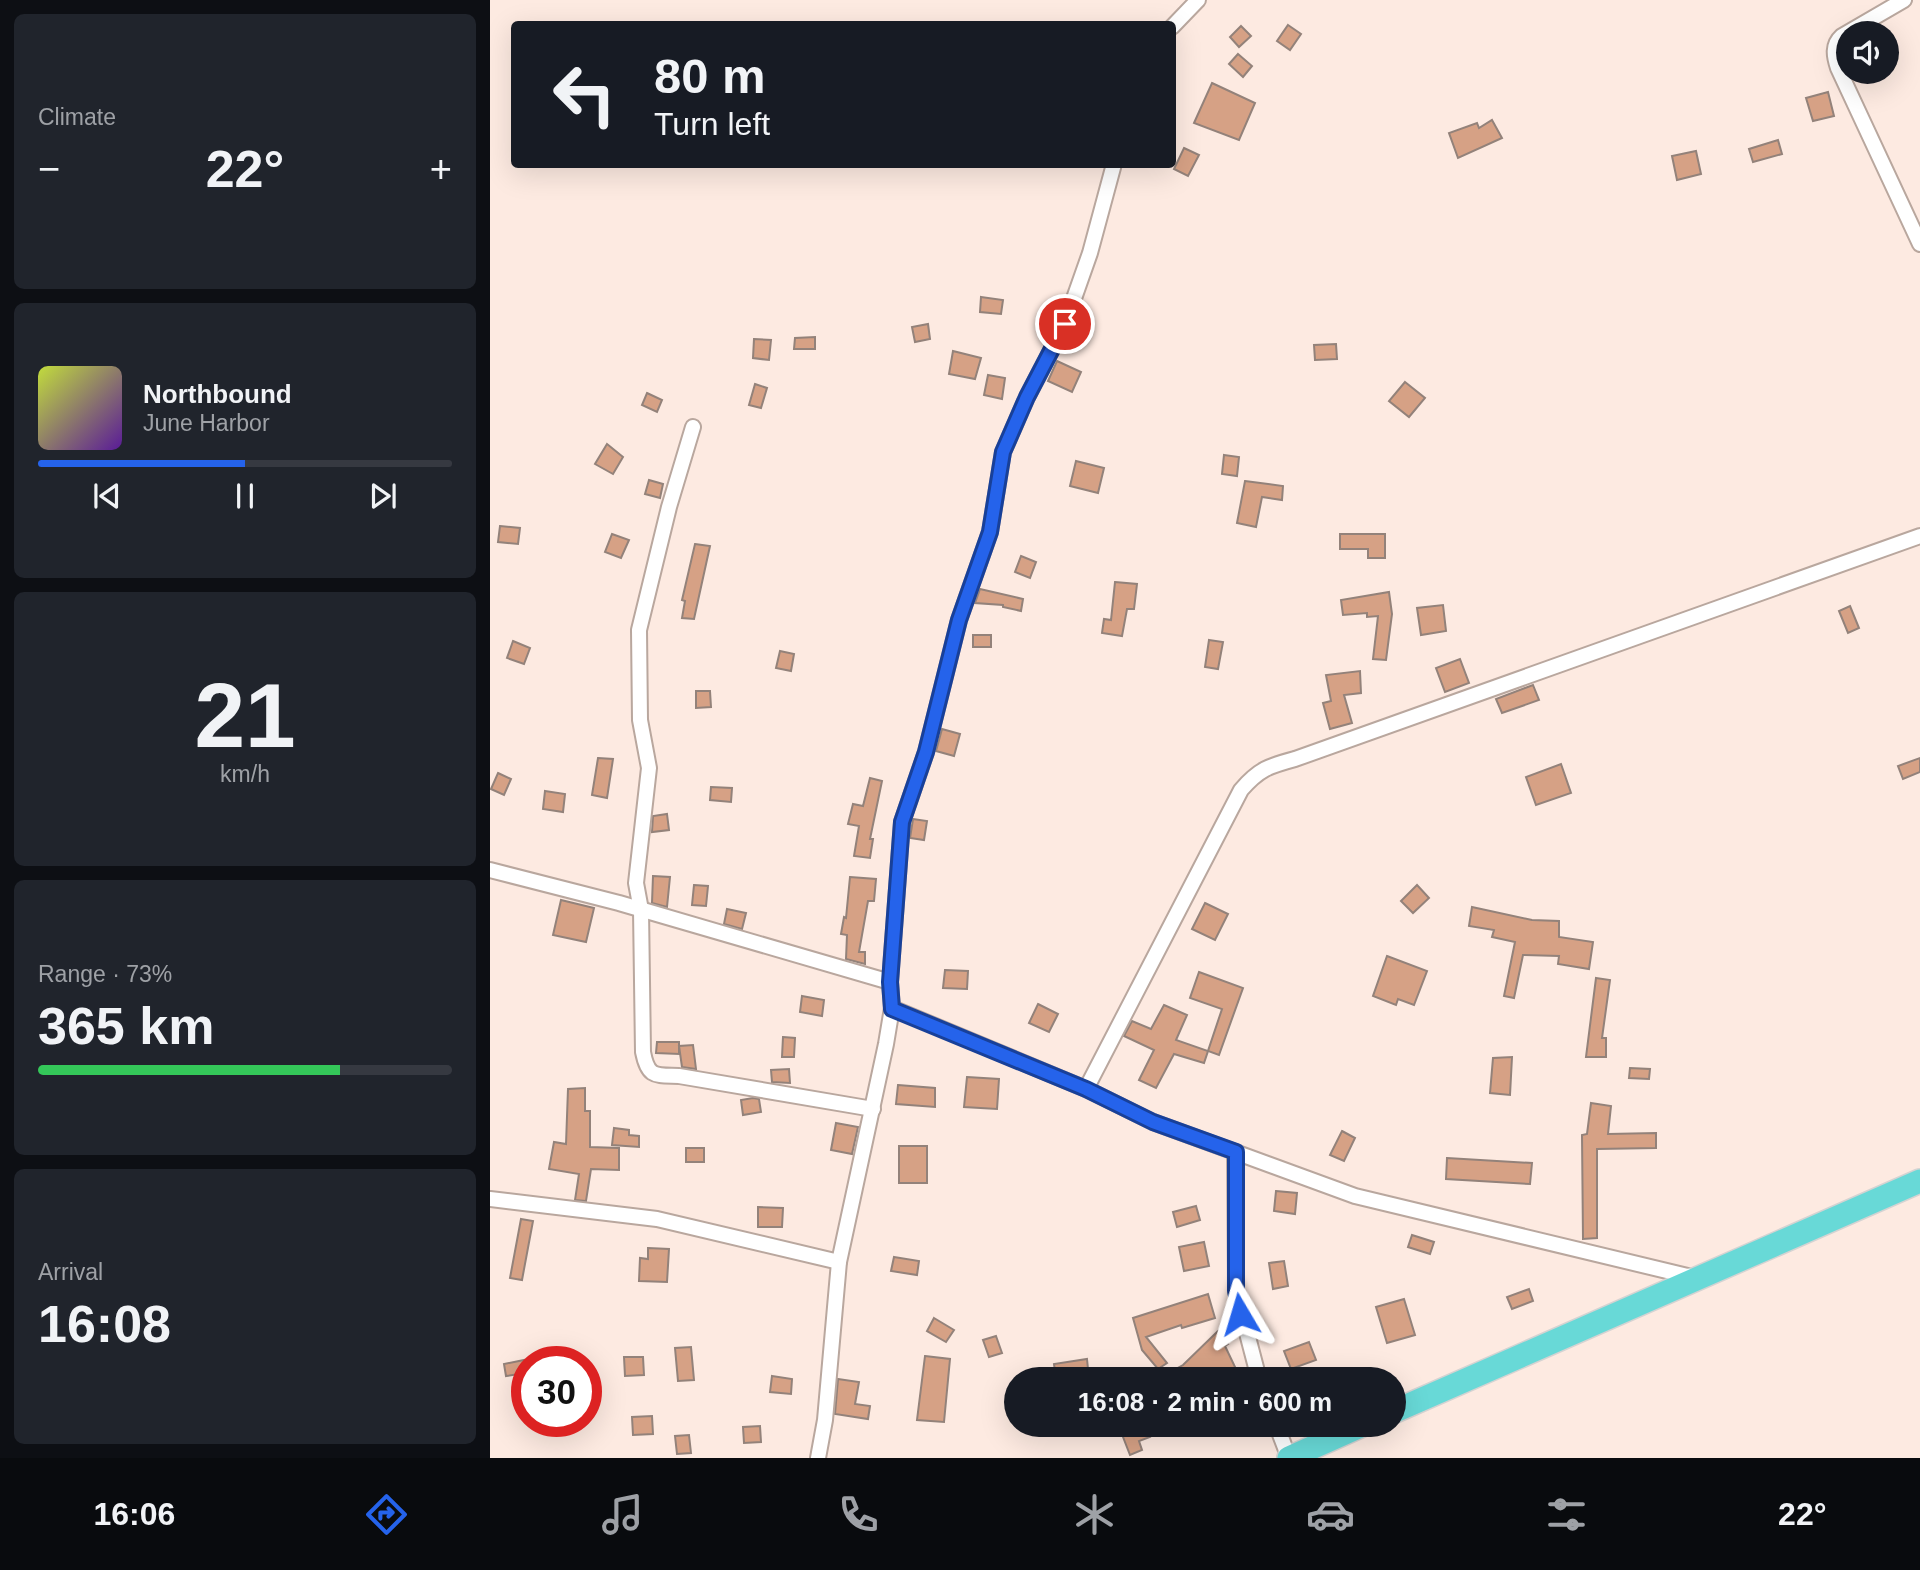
<!DOCTYPE html>
<meta charset="utf-8">
<style>
body{margin:0;font-family:Arial,sans-serif;background:#20242c;color:#f1f3f6;height:100vh;display:flex;flex-direction:column;font-size:26px;white-space:nowrap}
*{box-sizing:border-box;margin:0}
p{font-size:23px;color:#9ea1a6}
.icon{flex:none;width:38px;height:38px;fill:none;stroke:currentColor;stroke-width:2;stroke-linecap:round;stroke-linejoin:round}
.map{position:relative;flex:1;overflow:hidden}
.sheet{display:flex;flex-direction:column;gap:14px;padding:14px;background:#0d0f14;width:490px}
.sheet>*{flex:none}
.banner{position:absolute;left:21px;top:21px;width:665px;height:147px;border-radius:7px;box-shadow:0 7px 28px #0002;background:#171b24;color:#f1f3f6;overflow:hidden}
.buttons{position:absolute;left:1346px;top:21px;display:grid;gap:14px}
.buttons a{display:grid;place-items:center;width:63px;height:63px;border-radius:50%;background:#171b24;box-shadow:0 7px 28px #0002;font-size:35px}
.speed{position:absolute;left:21px;top:1346px;display:flex;gap:14px;font-size:35px;font-weight:700;text-align:center}
.speed>*{display:grid;place-content:center;width:91px;height:91px;border-radius:50%;background:#171b24;box-shadow:0 7px 28px #0002;line-height:1}
.speed .limit{border:10px solid #d22;background:#fff;color:#111}
.pin{position:absolute;display:grid;place-items:center;width:60px;height:60px;color:#fff;margin:-30px;border:4px solid #fff;border-radius:50%;box-shadow:0 2px 7px #0007}
.me{position:absolute;width:77px;margin:-38px;rotate:353deg;stroke-linejoin:round;filter:drop-shadow(0 0 5px #0008)}
.turn{display:flex;align-items:center;gap:24px;height:147px;padding:0 28px;font-size:32px}
.turn .icon{width:91px;height:91px;stroke-width:2.5}
.turn b{display:block;font-size:49px;line-height:60px}
.big{font-size:52px;font-weight:700;line-height:1.1}
.sheet .tile{flex:1;display:flex;flex-direction:column;justify-content:center;gap:10px;min-width:0;padding:0 24px;border-radius:10px;background:#20242c}
.sheet .dial{align-items:center;gap:0}
.dial b{font-size:91px;line-height:1}
.song{display:flex;align-items:center;gap:21px}
.cover{width:84px;height:84px;border-radius:10px;background:linear-gradient(135deg,hsl(70 70% 55%),hsl(270 70% 35%))}
.played{height:7px;border-radius:4px;background:linear-gradient(90deg,#2563eb 50%,#363941 50%)}
.keys{display:flex;justify-content:space-around;direction:ltr}
.heat{display:flex;justify-content:space-between;align-items:center;font-size:38px;direction:ltr}
.charge{height:10px;border-radius:5px;background:linear-gradient(90deg,#34c759 73%,#363941 0)}
.trip{position:absolute;left:514px;top:1367px;width:402px;height:70px;border-radius:35px;background:#171b24;box-shadow:0 7px 28px #0002;font-weight:700;line-height:70px;text-align:center}
.tabs{display:flex;height:112px;justify-content:space-around;align-items:center;background:#090b0e;color:#9ea1a6}
.tabs .icon{width:49px;height:49px}
.tabs .current{color:#2563eb}
.tabs b{font-size:32px;color:#f1f3f6}
main{display:flex;flex:1;min-height:0}
.map>svg:first-child{display:block}
.building{fill:#d6a185;stroke:#93827a;stroke-width:2}
.lines{fill:none;stroke-linecap:round;stroke-linejoin:round}
.street-casing{stroke:#b9a79e;stroke-width:18}
.primary-casing{stroke:#d4d3d2;stroke-width:26}
.street{stroke:#fff;stroke-width:14}
.primary{stroke:#68d9d7;stroke-width:23}
.route-casing{stroke:#184099;stroke-width:18}
.route{stroke:#2563eb;stroke-width:12}
</style>
<main>
<section class="sheet">
<div class="tile"><p>Climate</p>
<div class="heat"><a>−</a><b class="big">22°</b><a>+</a></div>
</div>
<div class="tile">
<div class="song"><i class="cover"></i><div><b>Northbound</b><p>June Harbor</p></div></div>
<div class="played"></div>
<div class="keys"><svg class="icon" aria-label="previous" viewBox="0 0 24 24"><path d="M18 5L8 12l10 7zM5 5v14"/></svg><svg class="icon" aria-label="pause" viewBox="0 0 24 24"><path d="M8 5v14M16 5v14"/></svg><svg class="icon" aria-label="next" viewBox="0 0 24 24"><path d="M6 5l10 7-10 7zM19 5v14"/></svg></div>
</div>
<div class="tile dial"><b>21</b><p>km/h</p></div>
<div class="tile"><p>Range · 73%</p><b class="big">365 km</b><div class="charge"></div></div>
<div class="tile"><p>Arrival</p><b class="big">16:08</b></div>
</section>
<div class="map">
<svg width="1430" height="1458" viewBox="0 0 1430 1458">
<rect width="100%" height="100%" fill="#fdeae1"/>
<g class="building">
<polygon points="798,25 811,34 800,50 787,41"/>
<polygon points="751,26 761,36 749,47 740,37"/>
<polygon points="748,54 762,66 753,77 739,64"/>
<polygon points="722,83 765,103 749,140 704,123"/>
<polygon points="1338,92 1344,116 1323,121 1316,98"/>
<polygon points="1002,120 1012,138 968,158 959,133 987,123 989,128"/>
<polygon points="1288,140 1292,154 1263,162 1259,149"/>
<polygon points="694,148 709,155 698,176 684,169"/>
<polygon points="1206,151 1211,174 1187,180 1182,156"/>
<polygon points="491,297 513,300 511,314 490,312"/>
<polygon points="438,324 440,339 425,342 422,327"/>
<polygon points="325,337 325,349 304,349 305,338"/>
<polygon points="264,339 281,340 279,360 263,358"/>
<polygon points="846,344 847,359 825,360 824,345"/>
<polygon points="463,351 491,358 485,379 459,374"/>
<polygon points="567,361 591,372 582,392 558,381"/>
<polygon points="498,375 515,378 512,399 494,395"/>
<polygon points="915,382 935,398 919,417 899,401"/>
<polygon points="265,384 277,388 271,408 259,405"/>
<polygon points="157,393 172,400 167,412 152,405"/>
<polygon points="117,444 133,457 123,474 105,464"/>
<polygon points="734,455 749,457 747,476 732,474"/>
<polygon points="586,461 614,468 608,493 580,486"/>
<polygon points="159,480 173,484 170,498 155,494"/>
<polygon points="755,481 793,486 792,500 772,497 766,527 747,523"/>
<polygon points="10,526 30,528 28,544 8,542"/>
<polygon points="122,534 139,540 131,558 115,552"/>
<polygon points="850,534 895,534 895,558 878,558 878,549 850,549"/>
<polygon points="205,544 220,546 204,619 192,618 195,601 192,600"/>
<polygon points="531,556 546,562 540,578 525,572"/>
<polygon points="625,582 647,584 644,609 637,609 632,636 612,633 614,619 621,620"/>
<polygon points="490,589 533,599 531,611 513,607 513,605 485,603"/>
<polygon points="899,592 902,614 896,660 883,659 888,616 877,617 877,613 853,615 851,600"/>
<polygon points="953,605 956,631 931,635 927,608"/>
<polygon points="1360,606 1369,628 1358,633 1349,611"/>
<rect x="483" y="635" width="18" height="12"/>
<polygon points="719,640 733,642 728,669 715,667"/>
<polygon points="23,641 40,648 34,664 17,658"/>
<polygon points="290,651 304,654 301,671 286,668"/>
<polygon points="970,659 979,683 955,692 946,668"/>
<polygon points="870,671 871,693 854,695 862,723 840,729 833,703 841,701 836,675"/>
<polygon points="1043,685 1049,700 1012,713 1006,699"/>
<polygon points="206,691 220,691 221,707 206,708"/>
<polygon points="452,729 470,734 464,756 446,751"/>
<polygon points="108,758 123,759 117,798 102,795"/>
<polygon points="1430,758 1430,772 1413,779 1408,766"/>
<polygon points="1071,764 1081,793 1046,805 1036,777"/>
<polygon points="8,773 21,779 14,795 1,789"/>
<polygon points="380,778 392,781 380,839 383,839 380,858 364,856 369,826 358,824 363,804 373,806"/>
<polygon points="221,787 242,788 241,802 220,800"/>
<polygon points="55,791 75,794 73,812 53,809"/>
<polygon points="177,814 179,830 162,832 163,816"/>
<polygon points="423,819 437,821 434,840 420,838"/>
<polygon points="163,876 180,877 177,907 162,903"/>
<polygon points="360,877 386,879 384,901 378,901 369,952 375,952 375,964 356,959 357,935 351,934 354,917 356,918"/>
<polygon points="204,885 218,886 216,906 202,905"/>
<polygon points="927,885 939,898 923,913 911,901"/>
<polygon points="71,900 104,908 96,942 63,935"/>
<polygon points="715,903 738,914 725,940 702,929"/>
<polygon points="982,907 1042,920 1069,921 1069,937 1103,942 1099,969 1068,964 1069,956 1033,955 1024,998 1014,996 1025,942 1002,937 1004,930 979,926"/>
<polygon points="237,909 256,913 252,929 234,924"/>
<polygon points="897,956 937,971 924,1005 908,999 906,1005 883,996"/>
<polygon points="455,970 478,971 477,989 453,988"/>
<polygon points="709,972 753,988 729,1055 718,1051 732,1009 700,998"/>
<polygon points="1106,978 1120,980 1112,1038 1116,1038 1116,1057 1096,1057"/>
<polygon points="312,996 334,1000 332,1016 310,1012"/>
<polygon points="548,1004 568,1014 559,1032 539,1023"/>
<polygon points="674,1005 697,1015 686,1040 718,1051 714,1063 684,1054 666,1088 649,1080 664,1050 634,1036 642,1021 661,1029"/>
<polygon points="293,1037 305,1038 304,1057 292,1057"/>
<polygon points="167,1042 189,1042 189,1054 166,1053"/>
<polygon points="203,1045 206,1069 192,1067 189,1046"/>
<polygon points="1022,1057 1020,1095 1000,1093 1003,1058"/>
<polygon points="1140,1068 1160,1069 1159,1079 1139,1078"/>
<polygon points="299,1069 300,1083 282,1082 281,1070"/>
<polygon points="477,1077 509,1079 507,1109 474,1107"/>
<polygon points="408,1085 445,1088 445,1107 406,1104"/>
<polygon points="95,1088 95,1111 100,1111 100,1147 129,1148 129,1170 101,1169 96,1201 85,1200 89,1174 59,1169 64,1142 76,1144 78,1089"/>
<polygon points="263,1098 269,1099 271,1112 253,1115 251,1100"/>
<polygon points="1101,1103 1121,1106 1118,1134 1166,1133 1166,1148 1107,1149 1107,1238 1093,1239 1092,1135 1097,1134"/>
<polygon points="346,1123 368,1127 362,1154 341,1150"/>
<polygon points="124,1128 139,1130 139,1135 149,1136 149,1147 122,1145"/>
<polygon points="852,1131 865,1138 854,1161 840,1155"/>
<rect x="409" y="1146" width="28" height="37"/>
<rect x="196" y="1148" width="18" height="14"/>
<polygon points="957,1158 1042,1163 1040,1184 956,1179"/>
<polygon points="786,1191 807,1193 805,1214 784,1211"/>
<polygon points="706,1206 710,1220 687,1227 683,1212"/>
<polygon points="268,1207 293,1208 292,1227 268,1227"/>
<polygon points="31,1219 43,1221 32,1280 20,1278"/>
<polygon points="922,1235 944,1242 940,1254 918,1247"/>
<polygon points="714,1242 719,1266 694,1271 689,1247"/>
<polygon points="158,1248 179,1249 177,1282 149,1281 150,1258 158,1259"/>
<polygon points="404,1257 429,1261 427,1275 401,1271"/>
<polygon points="794,1261 798,1286 783,1289 779,1263"/>
<polygon points="1039,1289 1043,1301 1022,1309 1017,1297"/>
<polygon points="718,1294 725,1318 692,1328 691,1325 656,1337 677,1363 668,1369 652,1350 643,1318"/>
<polygon points="914,1299 925,1335 897,1343 886,1307"/>
<polygon points="444,1318 464,1330 456,1342 437,1331"/>
<polygon points="728,1331 738,1344 735,1346 746,1369 728,1379 691,1379 686,1369 693,1365"/>
<polygon points="506,1336 512,1353 499,1357 493,1340"/>
<polygon points="819,1342 826,1360 801,1369 794,1351"/>
<polygon points="201,1347 204,1380 188,1381 185,1348"/>
<polygon points="435,1356 460,1359 454,1422 427,1420"/>
<polygon points="134,1357 153,1357 154,1375 135,1376"/>
<polygon points="597,1359 599,1379 566,1379 564,1364"/>
<polygon points="34,1360 36,1373 16,1376 14,1364"/>
<polygon points="282,1376 302,1379 301,1394 280,1392"/>
<polygon points="348,1379 369,1382 365,1404 380,1406 378,1419 345,1414"/>
<polygon points="162,1416 163,1434 143,1435 142,1417"/>
<polygon points="628,1424 655,1424 660,1437 649,1441 652,1450 640,1455"/>
<polygon points="270,1426 271,1442 254,1443 253,1427"/>
<polygon points="199,1435 201,1453 187,1454 185,1436"/>
</g>
<g class="lines">
<defs>
<g id="street">
<path d="M1414,0L1352,36C1342,45 1344,56 1348,68L1430,244"/>
<polyline points="682,27 708,0"/>
<path d="M203,427L179,507L149,630L150,720L159,768L146,883L151,910L153,1052C158,1078 165,1075 189,1076L383,1109"/>
<polyline points="0,870 129,903 400,982"/>
<polyline points="402,1008 596,1089 663,1122 865,1196 1206,1278"/>
<path d="M596,1089L751,790C769,769 779,766 805,759L1430,536"/>
<polyline points="745,1152 746,1291 769,1379"/>
<polyline points="0,1199 167,1219 349,1262"/>
<polyline points="786,1424 799,1458"/>
<polyline points="328,1458 335,1420 349,1262 396,1044 402,1008 400,982 412,822 436,752 469,620 500,532 513,452 537,397 575,324 600,253 624,164"/>
</g>
<g id="primary">
<polyline points="905,1411 1430,1181"/>
<polyline points="799,1458 875,1424"/>
</g>
</defs>
<use href="#street" class="street-casing"/>
<use href="#primary" class="primary-casing"/>
<use href="#street" class="street"/>
<use href="#primary" class="primary"/>
</g>
<g class="lines">
<defs>
<polyline id="route" points="575,324 537,397 513,452 500,532 469,620 436,752 412,822 400,982 402,1009 596,1089 663,1122 746,1152 746,1290 750,1314"/>
</defs>
<use href="#route" class="route-casing"/>
<use href="#route" class="route"/>
</g>
</svg>
<div class="buttons">
<a><svg class="icon" aria-label="sound" viewBox="0 0 24 24"><path d="M4 9h4l5-4v14l-5-4H4zM17 9q2 3 0 6"/></svg></a>
</div>
<div class="speed"><div class="limit">30</div></div>
<div class="pin" style="left:575px;top:324px;background:#d93025"><svg class="icon" aria-label="arrive" viewBox="0 0 24 24"><path d="M6 21V4h12l-3 4 3 4H6"/></svg></div>
<svg class="me" style="left:750px;top:1314px" viewBox="-20 -20 40 40"><path d="M0-17L14 15 0 8-14 15z" fill="#2563eb" stroke="#fff" stroke-width="4"/></svg>
<div class="trip">16:08 · 2 min · 600 m</div>
<div class="banner">
<div class="turn"><svg class="icon" aria-label="left" viewBox="0 0 24 24"><path d="M17 20v-9H6M10 6l-5 5 5 5"/></svg><div><b>80 m</b>Turn left</div></div>
</div>
</div>
</main>
<nav class="tabs">
<b>16:06</b>
<svg class="icon current" aria-label="directions" viewBox="0 0 24 24"><path d="M12 3l9 9-9 9-9-9zM9 14v-3h6M13 9l2 2-2 2"/></svg>
<svg class="icon" aria-label="music" viewBox="0 0 24 24"><path d="M9 18V5l10-2v13"/><circle cx="6" cy="18" r="3"/><circle cx="16" cy="16" r="3"/></svg>
<svg class="icon" aria-label="phone" viewBox="0 0 24 24"><path d="M5 4h4l2 5-3 2q2 4 5 5l2-3 5 2v4C11 20 4 13 5 4z"/></svg>
<svg class="icon" aria-label="climate" viewBox="0 0 24 24"><path d="M12 3v18M4 7l16 10M4 17L20 7"/></svg>
<svg class="icon" aria-label="car" viewBox="0 0 24 24"><path d="M5 17H2v-5l4-1 3-4h7l3 4 3 1v5h-3M9 17h6M6 11h13"/><circle cx="7" cy="17" r="2"/><circle cx="17" cy="17" r="2"/></svg>
<svg class="icon" aria-label="filters" viewBox="0 0 24 24"><path d="M4 7h16M4 17h16"/><circle cx="9" cy="7" r="2"/><circle cx="15" cy="17" r="2"/></svg>
<b>22°</b>
</nav>
